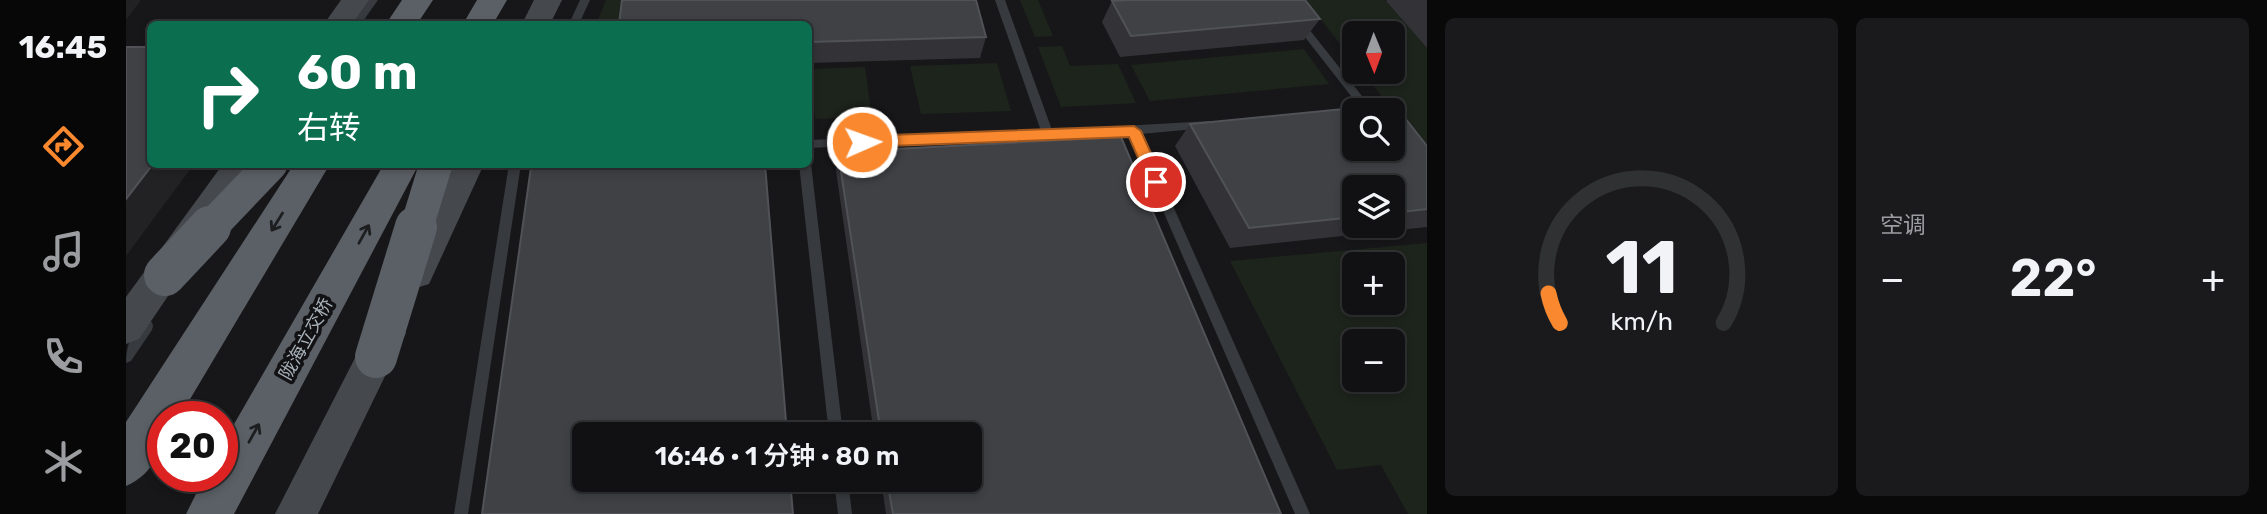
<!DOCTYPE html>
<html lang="zh">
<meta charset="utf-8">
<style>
body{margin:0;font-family:Rubik,"Noto Sans SC",sans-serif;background:#1a1a1c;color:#f1f3f6;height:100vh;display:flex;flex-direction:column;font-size:26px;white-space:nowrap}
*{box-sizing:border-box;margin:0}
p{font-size:23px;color:#9c9da0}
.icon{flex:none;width:38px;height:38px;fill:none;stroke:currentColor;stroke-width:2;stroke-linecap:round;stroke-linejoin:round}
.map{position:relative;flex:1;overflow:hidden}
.sheet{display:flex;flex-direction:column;gap:18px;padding:18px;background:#09090a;width:840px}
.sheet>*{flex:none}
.hud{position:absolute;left:21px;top:21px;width:665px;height:147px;border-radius:10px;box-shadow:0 4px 10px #0003,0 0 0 2px #303133;background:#0b6e4f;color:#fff;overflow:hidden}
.needle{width:46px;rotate:179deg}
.buttons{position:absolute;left:1216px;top:21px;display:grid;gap:14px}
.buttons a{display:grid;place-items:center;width:63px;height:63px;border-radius:10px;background:#111113;box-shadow:0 4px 10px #0003,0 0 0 2px #303133;font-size:35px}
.speed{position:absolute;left:21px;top:401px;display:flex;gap:14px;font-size:35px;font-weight:700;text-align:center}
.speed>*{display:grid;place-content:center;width:91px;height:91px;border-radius:50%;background:#111113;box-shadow:0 4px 10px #0003,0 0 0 2px #303133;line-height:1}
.speed .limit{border:10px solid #d22;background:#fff;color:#111}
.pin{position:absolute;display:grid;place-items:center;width:60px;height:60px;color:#fff;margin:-30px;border:4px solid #fff;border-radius:50%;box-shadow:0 2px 7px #0007}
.me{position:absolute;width:77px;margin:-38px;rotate:88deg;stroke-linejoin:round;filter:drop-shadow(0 0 5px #0008)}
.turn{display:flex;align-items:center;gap:24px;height:147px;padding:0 35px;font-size:32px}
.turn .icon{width:91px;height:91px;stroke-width:2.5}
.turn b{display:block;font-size:49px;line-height:60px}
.big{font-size:52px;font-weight:600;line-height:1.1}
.sheet .tile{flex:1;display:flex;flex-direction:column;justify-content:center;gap:10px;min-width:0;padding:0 24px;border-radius:10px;background:#1a1a1c}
.sheet .dial{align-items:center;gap:0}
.dial svg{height:182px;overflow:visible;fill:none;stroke:#303133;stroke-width:7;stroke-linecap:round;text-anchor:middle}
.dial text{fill:#f1f3f6;stroke:none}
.heat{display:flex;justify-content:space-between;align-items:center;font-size:38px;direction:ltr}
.sheet .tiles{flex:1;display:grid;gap:18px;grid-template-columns:repeat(2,1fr)}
.trip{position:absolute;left:446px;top:422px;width:410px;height:70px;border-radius:10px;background:#111113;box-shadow:0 4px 10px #0003,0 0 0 2px #303133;font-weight:600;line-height:70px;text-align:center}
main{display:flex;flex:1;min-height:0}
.tab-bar{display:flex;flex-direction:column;width:126px;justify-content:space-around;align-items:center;background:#070708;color:#9c9da0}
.tab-bar .icon{width:49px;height:49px}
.tab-bar .on{color:#f9882e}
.tab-bar b{font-size:32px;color:#f1f3f6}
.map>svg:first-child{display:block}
.green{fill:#1d241c;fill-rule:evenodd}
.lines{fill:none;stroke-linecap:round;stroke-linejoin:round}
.service{fill:#373a3e;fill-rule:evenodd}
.secondary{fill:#45494e;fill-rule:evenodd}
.trunk{fill:#5b6066;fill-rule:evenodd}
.trunk-bridge-far1{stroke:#5b6066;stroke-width:33}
.trunk-bridge{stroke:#5b6066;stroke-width:42}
.wall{fill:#333337;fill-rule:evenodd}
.shaded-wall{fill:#222225}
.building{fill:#3f4145;stroke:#505257;stroke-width:2;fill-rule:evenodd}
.oneway{stroke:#1d1e20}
.route{fill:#f9882e;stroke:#a2581e;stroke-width:2}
.labels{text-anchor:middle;stroke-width:7;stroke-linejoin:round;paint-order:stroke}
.street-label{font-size:18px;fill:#a8b1b9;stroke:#121214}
</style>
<main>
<nav class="tab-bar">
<b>16:45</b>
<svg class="icon on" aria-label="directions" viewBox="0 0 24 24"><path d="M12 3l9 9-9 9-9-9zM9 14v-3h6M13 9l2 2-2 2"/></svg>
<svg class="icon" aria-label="music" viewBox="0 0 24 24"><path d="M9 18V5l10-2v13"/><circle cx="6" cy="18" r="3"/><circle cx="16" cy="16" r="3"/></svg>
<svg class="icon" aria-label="phone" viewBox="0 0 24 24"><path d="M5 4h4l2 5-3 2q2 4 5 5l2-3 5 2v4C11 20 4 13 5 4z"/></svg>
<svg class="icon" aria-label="climate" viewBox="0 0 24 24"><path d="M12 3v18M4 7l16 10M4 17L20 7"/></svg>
</nav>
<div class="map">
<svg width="1301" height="514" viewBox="0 0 1301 514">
<rect width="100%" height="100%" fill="#171719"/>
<g class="green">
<polygon points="480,0 496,0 493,24 470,24"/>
<polygon points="894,0 912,0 927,36 909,37"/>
<polygon points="1180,0 1259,0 1301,48 1301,154 1237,72 1267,72 1267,33 1228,33 1228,62"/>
<polygon points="936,46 944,66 992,64 1010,103 935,107 912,47"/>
<polygon points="1178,49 1203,84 1024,101 1005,65"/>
<polygon points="871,63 885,111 795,114 784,66"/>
<polygon points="739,67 746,117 689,119 684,69"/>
<path d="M1301,243V514H1282L1255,465L1211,470L1104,261ZM1267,264V303H1228V264ZM1267,341V380H1228V341Z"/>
</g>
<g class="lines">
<g class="service">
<polygon points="242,0 252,0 235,24 225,24"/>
<polygon points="454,0 464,0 453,24 443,24"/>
<polygon points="869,0 879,0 926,130 1084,121 1085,124 1084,127 1080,128 1015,134 1184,514 1169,514 1004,135 682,148 682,140 915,131"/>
<polygon points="1150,0 1160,0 1247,110 1236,110"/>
<polygon points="682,161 685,164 717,434 703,434 673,164 682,164"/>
<polygon points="383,164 395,164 342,514 328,514"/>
<path d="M21,320L26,322L27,326L26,330L5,361L0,363C0,347 5,329 21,320Z"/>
<polygon points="708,480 722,480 726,514 712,514"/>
</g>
<g class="secondary">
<polygon points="215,0 243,0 226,24 198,24"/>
<polygon points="408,0 436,0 424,24 396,24"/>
<polygon points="97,164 131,164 13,339 0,344 0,297"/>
<polygon points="326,164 358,164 303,284 290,288 277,284 272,273"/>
<polygon points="261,316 274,321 280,333 192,514 149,514 248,321"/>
</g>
<g class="trunk">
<polygon points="276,0 307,0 291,24 260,24"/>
<polygon points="351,0 381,0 367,24 337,24"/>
<path d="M168,164H204L54,416H37C37,447 30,473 0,486V422Z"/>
<polygon points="258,164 293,164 108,514 60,514 79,476 96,476 96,445"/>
</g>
<g class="trunk-bridge-far1">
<polyline points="83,229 145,164"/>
<polyline points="290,229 310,164"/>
</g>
<g class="trunk-bridge">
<polyline points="39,275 84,227"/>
<polyline points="250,357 290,227"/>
</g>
</g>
<g class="wall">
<polygon points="1261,0 1301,0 1301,48 1260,1"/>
<polygon points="986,1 1194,19 1178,40 994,57 976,22"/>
<polygon points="682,24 860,37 854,58 682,63"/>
<path d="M1064,124L1301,146V227L1104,248L1049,146ZM1228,187H1267V226H1228Z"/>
<polygon points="712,152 1155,514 760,514 755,480 844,480 844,434 748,434 710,171"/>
</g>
<g class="shaded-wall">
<polygon points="0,0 15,0 0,20"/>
<polygon points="27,164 68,164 0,256 0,199"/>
</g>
<g class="building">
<polygon points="496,0 850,0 860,37 682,42 682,24 493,24"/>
<polygon points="1003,0 1179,0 1194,19 1005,36 986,1"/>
<polygon points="0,47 24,47 24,164 27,164 0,199"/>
<path d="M1268,104L1301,146V209L1267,213V187H1228V217L1123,228L1064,124ZM1228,110H1267V149H1228Z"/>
<polygon points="995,137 1155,514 767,514 761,480 844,480 844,434 755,434 712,152"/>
<polygon points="451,164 639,164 661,434 458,434 458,480 664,480 667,514 356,514 405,167"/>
</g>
<defs><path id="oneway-shaft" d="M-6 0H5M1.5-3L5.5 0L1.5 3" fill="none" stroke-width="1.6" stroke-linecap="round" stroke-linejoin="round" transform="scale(1.75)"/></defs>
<g class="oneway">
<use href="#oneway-shaft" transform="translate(151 222) rotate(122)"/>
<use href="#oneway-shaft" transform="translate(238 234) rotate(-61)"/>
<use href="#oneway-shaft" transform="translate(128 433) rotate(-61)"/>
</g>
<polygon class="route" points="1008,126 1015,131 1038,182 1035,187 1025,187 1003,137 736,147 729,142 736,136"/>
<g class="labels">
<g class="street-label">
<text transform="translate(180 339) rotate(-61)" y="6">陇海立交桥</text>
</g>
</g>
</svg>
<div class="buttons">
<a><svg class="needle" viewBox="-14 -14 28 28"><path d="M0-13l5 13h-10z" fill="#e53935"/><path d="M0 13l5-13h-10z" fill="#9c9da0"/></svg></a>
<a><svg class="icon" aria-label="search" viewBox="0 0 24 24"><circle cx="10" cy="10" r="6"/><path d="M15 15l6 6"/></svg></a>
<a><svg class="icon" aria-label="layers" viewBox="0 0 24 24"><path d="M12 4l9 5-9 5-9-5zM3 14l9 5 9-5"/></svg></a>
<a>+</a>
<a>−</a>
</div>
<div class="speed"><div class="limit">20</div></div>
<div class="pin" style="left:1030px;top:182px;background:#d93025"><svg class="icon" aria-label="arrive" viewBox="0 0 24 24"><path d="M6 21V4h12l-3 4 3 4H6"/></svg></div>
<svg class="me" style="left:736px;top:142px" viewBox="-20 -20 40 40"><circle r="17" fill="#f9882e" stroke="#fff" stroke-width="3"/><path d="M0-11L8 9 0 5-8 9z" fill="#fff"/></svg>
<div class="trip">16:46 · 1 分钟 · 80 m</div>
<div class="hud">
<div class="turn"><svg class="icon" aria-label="right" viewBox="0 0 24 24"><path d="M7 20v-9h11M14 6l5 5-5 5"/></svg><div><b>60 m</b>右转</div></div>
</div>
</div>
<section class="sheet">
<div class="tiles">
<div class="tile dial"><svg viewBox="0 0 100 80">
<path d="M14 69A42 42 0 1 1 86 69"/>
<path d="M14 69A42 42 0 0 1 9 56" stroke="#f9882e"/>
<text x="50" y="56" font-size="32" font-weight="700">11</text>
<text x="50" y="72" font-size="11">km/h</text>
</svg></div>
<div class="tile"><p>空调</p>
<div class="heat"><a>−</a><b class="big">22°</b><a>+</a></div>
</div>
</div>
</section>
</main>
